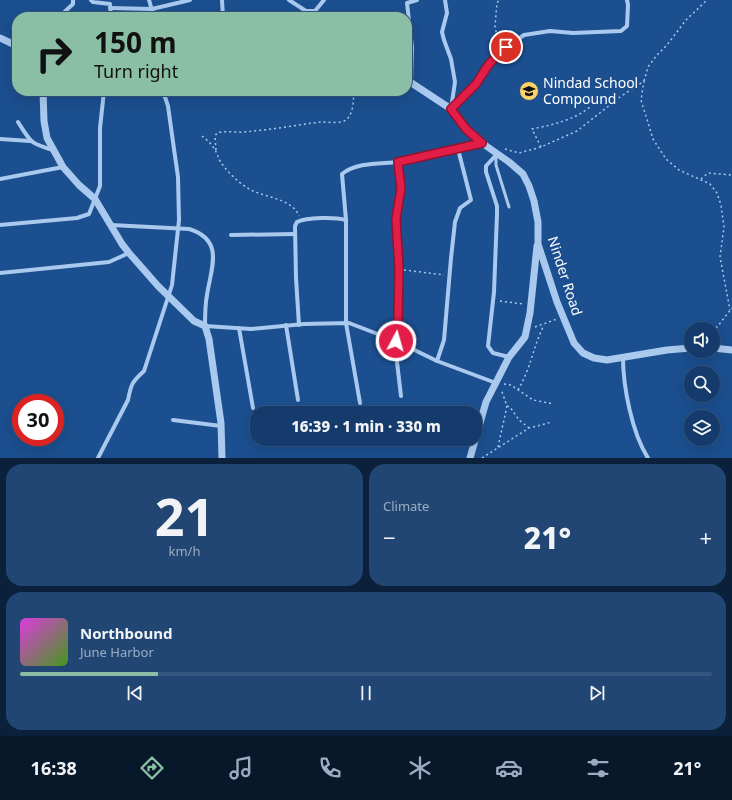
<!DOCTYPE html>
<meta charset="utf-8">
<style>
body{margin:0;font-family:"Noto Sans",sans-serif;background:#214673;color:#f1f3f6;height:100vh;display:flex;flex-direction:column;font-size:15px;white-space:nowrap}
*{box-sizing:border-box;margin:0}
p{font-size:13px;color:#9dadc1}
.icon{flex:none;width:22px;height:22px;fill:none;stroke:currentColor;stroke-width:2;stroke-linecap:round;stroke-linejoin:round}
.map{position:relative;height:458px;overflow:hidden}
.sheet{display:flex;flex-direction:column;gap:6px;padding:6px;background:#0b203b;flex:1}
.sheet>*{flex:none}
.hud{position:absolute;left:12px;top:12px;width:400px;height:84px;border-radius:16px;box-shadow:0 4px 16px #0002,0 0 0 1px #33557e;background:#8abfa5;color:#111;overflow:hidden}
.buttons{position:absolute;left:684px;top:322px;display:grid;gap:8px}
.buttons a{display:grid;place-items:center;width:36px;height:36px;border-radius:50%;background:#143b6b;box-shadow:0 4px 16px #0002,0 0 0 1px #33557e;font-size:20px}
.speed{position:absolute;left:12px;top:394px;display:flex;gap:8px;font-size:20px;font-weight:700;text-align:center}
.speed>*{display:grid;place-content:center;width:52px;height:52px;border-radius:50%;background:#143b6b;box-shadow:0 4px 16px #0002,0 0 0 1px #33557e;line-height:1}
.speed .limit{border:6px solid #d22;background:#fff;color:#111}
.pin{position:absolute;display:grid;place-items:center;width:34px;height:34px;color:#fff;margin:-17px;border:2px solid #fff;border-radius:50%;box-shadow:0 1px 4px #0007}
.me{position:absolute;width:44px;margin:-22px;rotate:6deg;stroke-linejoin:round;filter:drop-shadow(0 0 3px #0008)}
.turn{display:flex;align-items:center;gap:14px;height:84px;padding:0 16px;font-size:18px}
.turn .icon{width:52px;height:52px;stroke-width:2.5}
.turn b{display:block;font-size:28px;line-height:34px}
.big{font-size:30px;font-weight:800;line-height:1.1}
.sheet .card{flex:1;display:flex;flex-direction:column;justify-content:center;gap:6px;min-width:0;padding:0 14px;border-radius:16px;background:#214673}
.sheet .dial{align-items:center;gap:0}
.dial b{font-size:52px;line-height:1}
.song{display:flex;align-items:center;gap:12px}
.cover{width:48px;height:48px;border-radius:6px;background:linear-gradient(135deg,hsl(300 70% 55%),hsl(100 70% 35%))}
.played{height:4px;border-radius:2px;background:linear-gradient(90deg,#8abfa5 20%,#33557e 20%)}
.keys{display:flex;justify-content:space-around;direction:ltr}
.heat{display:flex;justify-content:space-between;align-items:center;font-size:22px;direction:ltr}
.sheet .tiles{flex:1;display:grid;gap:6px;grid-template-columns:1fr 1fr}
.card:last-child{grid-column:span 2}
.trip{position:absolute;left:250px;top:406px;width:232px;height:40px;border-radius:16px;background:#143b6b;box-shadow:0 4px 16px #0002,0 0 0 1px #33557e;font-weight:800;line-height:40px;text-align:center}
.tabs{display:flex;height:64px;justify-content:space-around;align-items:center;background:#08182b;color:#9dadc1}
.tabs .icon{width:28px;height:28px}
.tabs .on{color:#8abfa5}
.tabs b{font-size:18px;color:#f1f3f6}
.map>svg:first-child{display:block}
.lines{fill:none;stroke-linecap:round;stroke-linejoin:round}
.path{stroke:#a9c9ee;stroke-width:1.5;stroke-dasharray:2 3;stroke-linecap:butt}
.service{stroke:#a9c9ee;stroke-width:3}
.minor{stroke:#a9c9ee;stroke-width:4}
.tertiary{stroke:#a9c9ee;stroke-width:7}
.route-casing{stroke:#92132f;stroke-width:10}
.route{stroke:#e11d48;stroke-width:7}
.labels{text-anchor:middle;stroke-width:4;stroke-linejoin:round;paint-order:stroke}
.poi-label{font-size:14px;fill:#fff;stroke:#1b4f8f;text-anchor:start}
.street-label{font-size:14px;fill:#fff;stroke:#1b4f8f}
</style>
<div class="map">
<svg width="732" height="458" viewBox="0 0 732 458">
<rect width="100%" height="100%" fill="#1b4f8f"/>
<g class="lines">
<g class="path">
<polyline points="499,47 495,26 497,3 499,0"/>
<polyline points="644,81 648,67 657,55 667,45 686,20 707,0"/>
<path d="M202,136C207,140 212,144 215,150C217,153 218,157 220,161C227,172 238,182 249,189C265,198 292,198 299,216"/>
<path d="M541,147L532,129C552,125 574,120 590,107"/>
<polyline points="505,149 519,153 541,147 577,131 620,97 644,81 641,100 653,139 666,159 679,170 710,184 717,193 721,205 724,227 720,257 730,310"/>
<path d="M216,150L215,136L217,133C225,130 235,133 244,132C270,130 296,125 321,122C328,122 340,124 346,120C354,113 353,101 354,91"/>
<polyline points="701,179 708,173 732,175"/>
<polyline points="404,270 444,275"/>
<polyline points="500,301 523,304"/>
<polyline points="535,327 557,319"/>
<polyline points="713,332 732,308"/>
<polyline points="504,384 511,385 533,400 554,404"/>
<path d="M518,390C531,368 533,347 544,325"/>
<polyline points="507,406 510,407 519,420 529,428"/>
<polyline points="498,447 507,406 501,389"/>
<polyline points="482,458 529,428 552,422"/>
</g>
<polyline class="service" points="496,155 496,165 509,207"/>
<g class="minor">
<polyline points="91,0 93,2 110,4 111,17"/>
<polyline points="149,0 154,17"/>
<polyline points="222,0 223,17"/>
<polyline points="289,0 306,11 315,11"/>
<polyline points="445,0 447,13 442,32 444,40 451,59 455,82 451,109"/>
<polyline points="110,8 152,9 190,0"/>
<polyline points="383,14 397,17"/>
<polyline points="59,17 73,4 73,0"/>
<polyline points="316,17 315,11 324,0"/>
<polyline points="411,82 412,47 407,3 417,0"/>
<polyline points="451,109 476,84 489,64 507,47 524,35 550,31 573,33 621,31 627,26 628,5 627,0"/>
<path d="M18,122C31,142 29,143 53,150"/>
<polyline points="0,139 30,141"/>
<polyline points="497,154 486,166 486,172 497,206 497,214 494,292 488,346 493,353 509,357"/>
<polyline points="0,179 63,167"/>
<polyline points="0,225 77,218 89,214 100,186 100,128 104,91"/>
<path d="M111,225L189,229C225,240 211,268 207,295C205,305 205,316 205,326L251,329L304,324L349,323L396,341L437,361L496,383"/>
<polyline points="231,235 295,234"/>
<polyline points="0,273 109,262 129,253"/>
<polyline points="286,325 298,400"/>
<path d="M299,325L296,278L295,226L297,222C307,217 335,217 346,220"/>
<polyline points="239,328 253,408"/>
<path d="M623,357C623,387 632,433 648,458"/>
<polyline points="437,361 444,340 451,258 455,222 460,208 471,200 458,149"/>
<polyline points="401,396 395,345 399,318 399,269 396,219 401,188 398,162 482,143"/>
<path d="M360,403L346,323V220L342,174C357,162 380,164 398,162"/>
<polyline points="173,420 221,426"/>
<path d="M98,458L128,400C131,384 132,382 144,371L172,285L179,220L178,177L174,149L168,106L163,91"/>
</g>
<g class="tertiary">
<polyline points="0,38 17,46"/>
<polyline points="407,80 451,109 466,129 482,143 509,162 523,174 529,186 534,201 538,222 538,244 557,302 574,343 583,353 594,358 607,360 667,350 691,348"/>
<polyline points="43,91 44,121 47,138 63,167 79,185 95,199 122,244 129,253 158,286 194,321 205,326 209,339 221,423 222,458"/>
<polyline points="713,348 732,350"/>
<polyline points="470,458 486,402 509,357 525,337 530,313 537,246"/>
</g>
</g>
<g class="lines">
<defs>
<polyline id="route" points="396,341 398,318 399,269 396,219 401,188 398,162 482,143 466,129 451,109 476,84 489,64 506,47"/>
</defs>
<use href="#route" class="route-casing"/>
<use href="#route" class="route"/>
</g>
<defs>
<symbol id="school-disc" viewBox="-11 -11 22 22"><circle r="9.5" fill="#ffd166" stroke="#1b4f8f"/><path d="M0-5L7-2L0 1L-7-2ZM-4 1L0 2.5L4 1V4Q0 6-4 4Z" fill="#111"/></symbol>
</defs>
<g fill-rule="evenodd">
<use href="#school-disc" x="518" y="80" width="22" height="22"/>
</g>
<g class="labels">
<g class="poi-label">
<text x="543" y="88">Nindad School<tspan x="543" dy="16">Compound</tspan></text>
</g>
<g class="street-label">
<text transform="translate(565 276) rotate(72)" y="5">Ninder Road</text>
</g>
</g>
</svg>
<div class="buttons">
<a><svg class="icon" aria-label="sound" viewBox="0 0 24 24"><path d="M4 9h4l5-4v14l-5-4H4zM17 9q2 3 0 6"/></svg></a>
<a><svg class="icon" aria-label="search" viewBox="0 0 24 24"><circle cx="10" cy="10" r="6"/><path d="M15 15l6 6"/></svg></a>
<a><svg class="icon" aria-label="layers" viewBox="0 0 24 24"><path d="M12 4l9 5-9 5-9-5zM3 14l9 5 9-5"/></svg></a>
</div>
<div class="speed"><div class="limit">30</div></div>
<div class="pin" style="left:506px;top:47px;background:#d93025"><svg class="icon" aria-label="arrive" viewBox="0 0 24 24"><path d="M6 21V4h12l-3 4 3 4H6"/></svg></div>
<svg class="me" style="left:396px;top:341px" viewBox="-20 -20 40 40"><circle r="17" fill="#e11d48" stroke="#fff" stroke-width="3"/><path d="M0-11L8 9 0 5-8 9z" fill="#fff"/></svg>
<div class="trip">16:39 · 1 min · 330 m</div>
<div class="hud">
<div class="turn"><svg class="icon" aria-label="right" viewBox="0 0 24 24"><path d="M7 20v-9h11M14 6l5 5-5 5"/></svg><div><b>150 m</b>Turn right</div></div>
</div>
</div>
<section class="sheet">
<div class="tiles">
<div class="card dial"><b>21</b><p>km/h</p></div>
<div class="card"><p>Climate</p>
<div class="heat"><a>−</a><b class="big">21°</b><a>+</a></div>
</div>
<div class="card">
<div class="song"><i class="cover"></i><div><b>Northbound</b><p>June Harbor</p></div></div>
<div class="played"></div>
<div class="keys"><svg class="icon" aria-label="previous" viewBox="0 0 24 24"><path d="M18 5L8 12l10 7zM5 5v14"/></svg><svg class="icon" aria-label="pause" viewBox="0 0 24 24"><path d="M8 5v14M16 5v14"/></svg><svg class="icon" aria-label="next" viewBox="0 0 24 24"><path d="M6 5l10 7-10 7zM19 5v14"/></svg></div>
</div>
</div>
</section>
<nav class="tabs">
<b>16:38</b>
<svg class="icon on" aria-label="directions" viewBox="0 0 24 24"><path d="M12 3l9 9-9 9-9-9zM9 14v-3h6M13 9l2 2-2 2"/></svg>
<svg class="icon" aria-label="music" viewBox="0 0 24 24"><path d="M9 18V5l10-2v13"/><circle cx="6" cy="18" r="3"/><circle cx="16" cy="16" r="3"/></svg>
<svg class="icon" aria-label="phone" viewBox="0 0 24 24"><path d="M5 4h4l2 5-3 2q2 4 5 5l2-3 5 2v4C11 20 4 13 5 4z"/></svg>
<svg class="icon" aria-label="climate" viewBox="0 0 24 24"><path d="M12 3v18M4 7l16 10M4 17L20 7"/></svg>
<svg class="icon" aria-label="car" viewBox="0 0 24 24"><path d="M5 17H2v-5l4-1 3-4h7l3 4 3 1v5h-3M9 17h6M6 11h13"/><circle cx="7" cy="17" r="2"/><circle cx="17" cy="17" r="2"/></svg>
<svg class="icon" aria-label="filters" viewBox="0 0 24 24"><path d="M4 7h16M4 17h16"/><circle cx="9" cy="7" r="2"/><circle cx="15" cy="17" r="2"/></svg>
<b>21°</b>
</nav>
